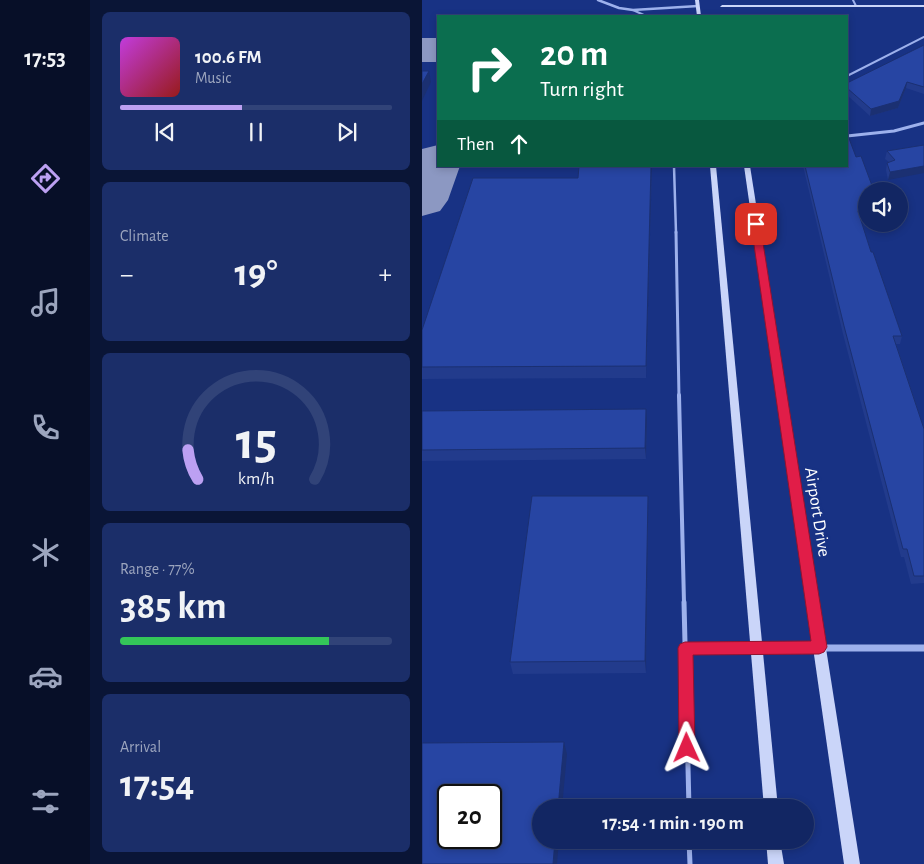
<!DOCTYPE html>
<meta charset="utf-8">
<style>
body{margin:0;font-family:"Alegreya Sans",sans-serif;background:#1b2e69;color:#f1f3f6;height:100vh;display:flex;flex-direction:column;font-size:19px;white-space:nowrap}
*{box-sizing:border-box;margin:0}
p{font-size:16px;color:#9ca5be}
.icon{flex:none;width:28px;height:28px;fill:none;stroke:currentColor;stroke-width:2;stroke-linecap:round;stroke-linejoin:round}
.map{position:relative;flex:1;overflow:hidden}
.drawer{display:flex;flex-direction:column;gap:12px;padding:12px;background:#0a1536;width:332px}
.drawer>*{flex:none}
.top-card{position:absolute;left:15px;top:15px;width:411px;height:152px;border-radius:0px;box-shadow:0 2px 8px #0003,0 0 0 1px #314378;background:#0b6e4f;color:#fff;overflow:hidden}
.controls{position:absolute;left:436px;top:182px;display:grid;gap:10px}
.controls a{display:grid;place-items:center;width:50px;height:50px;border-radius:50%;background:#122663;box-shadow:0 2px 8px #0003,0 0 0 1px #314378;font-size:25px}
.speed{position:absolute;left:15px;top:784px;display:flex;gap:10px;font-size:25px;font-weight:700;text-align:center}
.speed>*{display:grid;place-content:center;width:65px;height:65px;border-radius:50%;background:#122663;box-shadow:0 2px 8px #0003,0 0 0 1px #314378;line-height:1}
.speed .limit{border:2px solid #111;border-radius:8px;background:#fff;color:#111}
.pin{position:absolute;display:grid;place-items:center;width:42px;height:42px;color:#fff;margin:-21px;border-radius:10px;box-shadow:0 2px 8px #0006}
.me{position:absolute;width:55px;margin:-28px;rotate:359deg;stroke-linejoin:round;filter:drop-shadow(0 0 4px #0008)}
.turn{display:flex;align-items:center;gap:18px;height:105px;padding:0 20px;font-size:22px}
.turn .icon{width:65px;height:65px;stroke-width:2.5}
.turn b{display:block;font-size:35px;line-height:42px}
.then{display:flex;align-items:center;height:48px;padding:0 20px;background:#0003;gap:10px;font-size:19px}
.big{font-size:38px;font-weight:700;line-height:1.1}
.drawer .card{flex:1;display:flex;flex-direction:column;justify-content:center;gap:8px;min-width:0;padding:0 18px;border-radius:8px;background:#1b2e69}
.drawer .dial{align-items:center;gap:0}
.dial svg{height:130px;overflow:visible;fill:none;stroke:#314378;stroke-width:7;stroke-linecap:round;text-anchor:middle}
.dial text{fill:#f1f3f6;stroke:none}
.song{display:flex;align-items:center;gap:15px}
.cover{width:60px;height:60px;border-radius:8px;background:linear-gradient(135deg,hsl(290 70% 55%),hsl(0 70% 35%))}
.played{height:5px;border-radius:2px;background:linear-gradient(90deg,#bca0f2 45%,#314378 45%)}
.keys{display:flex;justify-content:space-around;direction:ltr}
.heat{display:flex;justify-content:space-between;align-items:center;font-size:28px;direction:ltr}
.charge{height:8px;border-radius:4px;background:linear-gradient(90deg,#34c759 77%,#314378 0)}
.trip{position:absolute;left:110px;top:799px;width:282px;height:50px;border-radius:25px;background:#122663;box-shadow:0 2px 8px #0003,0 0 0 1px #314378;font-weight:700;line-height:50px;text-align:center}
main{display:flex;flex:1;min-height:0}
.tabs{display:flex;flex-direction:column;width:90px;justify-content:space-around;align-items:center;background:#070f28;color:#9ca5be}
.tabs .icon{width:35px;height:35px}
.tabs .selected{color:#bca0f2}
.tabs b{font-size:22px;color:#f1f3f6}
.map>svg:first-child{display:block}
.lines{fill:none;stroke-linecap:round;stroke-linejoin:round}
.taxiway{fill:#8c98c2;fill-rule:evenodd}
.lane-far4{stroke:#9db1ec;stroke-width:2}
.lane-far3{stroke:#9db1ec;stroke-width:2.5}
.lane-far2{stroke:#9db1ec;stroke-width:3}
.lane-far1{stroke:#9db1ec;stroke-width:4}
.lane{stroke:#9db1ec;stroke-width:5}
.street-far2{stroke:#9db1ec;stroke-width:2.5}
.street-far1{stroke:#9db1ec;stroke-width:3}
.street{stroke:#9db1ec;stroke-width:7}
.secondary{fill:#cad5f9;fill-rule:evenodd}
.wall{fill:#223b8c}
.shaded-wall{fill:#1b3072}
.building{fill:#2745a3;stroke:#1b3072;fill-rule:evenodd}
.route{fill:#e11d48;stroke:#92132f}
.labels{text-anchor:middle;stroke-width:5;stroke-linejoin:round;paint-order:stroke}
.street-label{font-size:18px;fill:#fff;stroke:#183284}
</style>
<main>
<nav class="tabs">
<b>17:53</b>
<svg class="icon selected" aria-label="directions" viewBox="0 0 24 24"><path d="M12 3l9 9-9 9-9-9zM9 14v-3h6M13 9l2 2-2 2"/></svg>
<svg class="icon" aria-label="music" viewBox="0 0 24 24"><path d="M9 18V5l10-2v13"/><circle cx="6" cy="18" r="3"/><circle cx="16" cy="16" r="3"/></svg>
<svg class="icon" aria-label="phone" viewBox="0 0 24 24"><path d="M5 4h4l2 5-3 2q2 4 5 5l2-3 5 2v4C11 20 4 13 5 4z"/></svg>
<svg class="icon" aria-label="climate" viewBox="0 0 24 24"><path d="M12 3v18M4 7l16 10M4 17L20 7"/></svg>
<svg class="icon" aria-label="car" viewBox="0 0 24 24"><path d="M5 17H2v-5l4-1 3-4h7l3 4 3 1v5h-3M9 17h6M6 11h13"/><circle cx="7" cy="17" r="2"/><circle cx="17" cy="17" r="2"/></svg>
<svg class="icon" aria-label="filters" viewBox="0 0 24 24"><path d="M4 7h16M4 17h16"/><circle cx="9" cy="7" r="2"/><circle cx="15" cy="17" r="2"/></svg>
</nav>
<section class="drawer">
<div class="card">
<div class="song"><i class="cover"></i><div><b>100.6 FM</b><p>Music</p></div></div>
<div class="played"></div>
<div class="keys"><svg class="icon" aria-label="previous" viewBox="0 0 24 24"><path d="M18 5L8 12l10 7zM5 5v14"/></svg><svg class="icon" aria-label="pause" viewBox="0 0 24 24"><path d="M8 5v14M16 5v14"/></svg><svg class="icon" aria-label="next" viewBox="0 0 24 24"><path d="M6 5l10 7-10 7zM19 5v14"/></svg></div>
</div>
<div class="card"><p>Climate</p>
<div class="heat"><a>−</a><b class="big">19°</b><a>+</a></div>
</div>
<div class="card dial"><svg viewBox="0 0 100 80">
<path d="M14 69A42 42 0 1 1 86 69"/>
<path d="M14 69A42 42 0 0 1 8 51" stroke="#bca0f2"/>
<text x="50" y="56" font-size="32" font-weight="700">15</text>
<text x="50" y="72" font-size="11">km/h</text>
</svg></div>
<div class="card"><p>Range · 77%</p><b class="big">385 km</b><div class="charge"></div></div>
<div class="card"><p>Arrival</p><b class="big">17:54</b></div>
</section>
<div class="map">
<svg width="502" height="864" viewBox="0 0 502 864">
<rect width="100%" height="100%" fill="#183284"/>
<g class="lines">
<g class="taxiway">
<rect x="0" y="38" width="16" height="24"/>
<polygon points="16,145 16,166 38,166 26,200 18,211 0,216 0,149"/>
</g>
<g class="lane-far4">
<polyline points="431,0 434,6"/>
<polyline points="211,10 224,16"/>
<polyline points="425,76 502,37"/>
</g>
<polyline class="lane-far3" points="252,166 254,233"/>
<polyline class="lane-far2" points="254,232 257,397"/>
<polyline class="lane-far1" points="257,395 262,603"/>
<g class="lane">
<polyline points="262,602 267,808"/>
<polyline points="263,648 333,648"/>
<polyline points="267,840 268,864"/>
</g>
<polyline class="street-far2" points="176,0 197,8 211,10 276,6"/>
<polyline class="street-far1" points="425,136 472,131 502,123"/>
<polyline class="street" points="335,648 502,648"/>
<g class="secondary">
<polygon points="273,0 277,0 279,16 275,16"/>
<polygon points="300,5 502,5 502,7 298,7"/>
<polygon points="288,166 294,166 356,808 342,808"/>
<polygon points="322,166 328,166 438,864 422,864"/>
<polygon points="344,840 358,840 362,864 346,864"/>
</g>
</g>
<g class="wall">
<polygon points="502,45 502,94 484,88 476,108 448,116 425,95 425,83"/>
<polygon points="502,145 466,180 464,170 465,163 467,162 463,159 465,151"/>
<polygon points="157,166 230,166 224,378 0,379 0,330 156,178"/>
<polygon points="381,166 425,166 445,191 445,211 443,218 438,218 449,252 480,336 478,344 474,344 502,429 502,583 489,584 482,557 479,557 421,334"/>
<polygon points="0,411 225,421 224,459 0,461"/>
<polygon points="226,496 226,510 224,673 91,674 88,662"/>
</g>
<g class="shaded-wall">
<polygon points="7,71 9,82 0,101 0,84"/>
<polygon points="485,82 484,88 476,108 448,116 449,109"/>
<polygon points="229,166 230,166 224,378 224,366"/>
<polygon points="502,166 502,173 466,180 468,172"/>
<polygon points="224,409 225,421 224,459 223,448"/>
<polygon points="226,496 226,510 224,673 223,661"/>
<polygon points="142,742 145,754 140,808 136,808"/>
<polygon points="133,840 137,840 135,864 131,864"/>
</g>
<g class="building">
<polygon points="502,45 502,87 485,82 477,101 449,109 425,88 425,83"/>
<polygon points="0,71 7,71 0,84"/>
<polygon points="425,133 434,157 439,156 452,191 445,191 445,201 442,201 445,211 436,211 449,252 451,252 480,336 471,336 502,429 502,576 492,576 485,549 481,549 422,326 383,166 425,166"/>
<polygon points="502,145 502,166 468,172 465,163 473,160 465,151"/>
<polygon points="157,166 229,166 224,366 0,367 0,330 51,178 156,178"/>
<polygon points="224,409 223,448 0,450 0,411"/>
<polygon points="110,496 226,496 223,661 88,662"/>
<path d="M142,742L136,808H119V840H133L131,864H0V743ZM26,795H69V838H26Z"/>
</g>
<polygon class="route" points="334,221 338,224 405,647 402,652 397,654 271,655 273,748 271,753 265,756 260,753 257,748 256,648 258,644 263,642 389,641 329,224"/>
<g class="labels">
<g class="street-label">
<text transform="translate(396 512) rotate(81)" y="6">Airport Drive</text>
</g>
</g>
</svg>
<div class="controls">
<a><svg class="icon" aria-label="sound" viewBox="0 0 24 24"><path d="M4 9h4l5-4v14l-5-4H4zM17 9q2 3 0 6"/></svg></a>
</div>
<div class="speed"><div class="limit">20</div></div>
<div class="pin" style="left:334px;top:224px;background:#d93025"><svg class="icon" aria-label="arrive" viewBox="0 0 24 24"><path d="M6 21V4h12l-3 4 3 4H6"/></svg></div>
<svg class="me" style="left:265px;top:748px" viewBox="-20 -20 40 40"><path d="M0-17L14 15 0 8-14 15z" fill="#e11d48" stroke="#fff" stroke-width="4"/></svg>
<div class="trip">17:54 · 1 min · 190 m</div>
<div class="top-card">
<div class="turn"><svg class="icon" aria-label="right" viewBox="0 0 24 24"><path d="M7 20v-9h11M14 6l5 5-5 5"/></svg><div><b>20 m</b>Turn right</div></div>
<div class="then">Then<svg class="icon" aria-label="ahead" viewBox="0 0 24 24"><path d="M12 20V5M6 11l6-6 6 6"/></svg></div>
</div>
</div>
</main>
